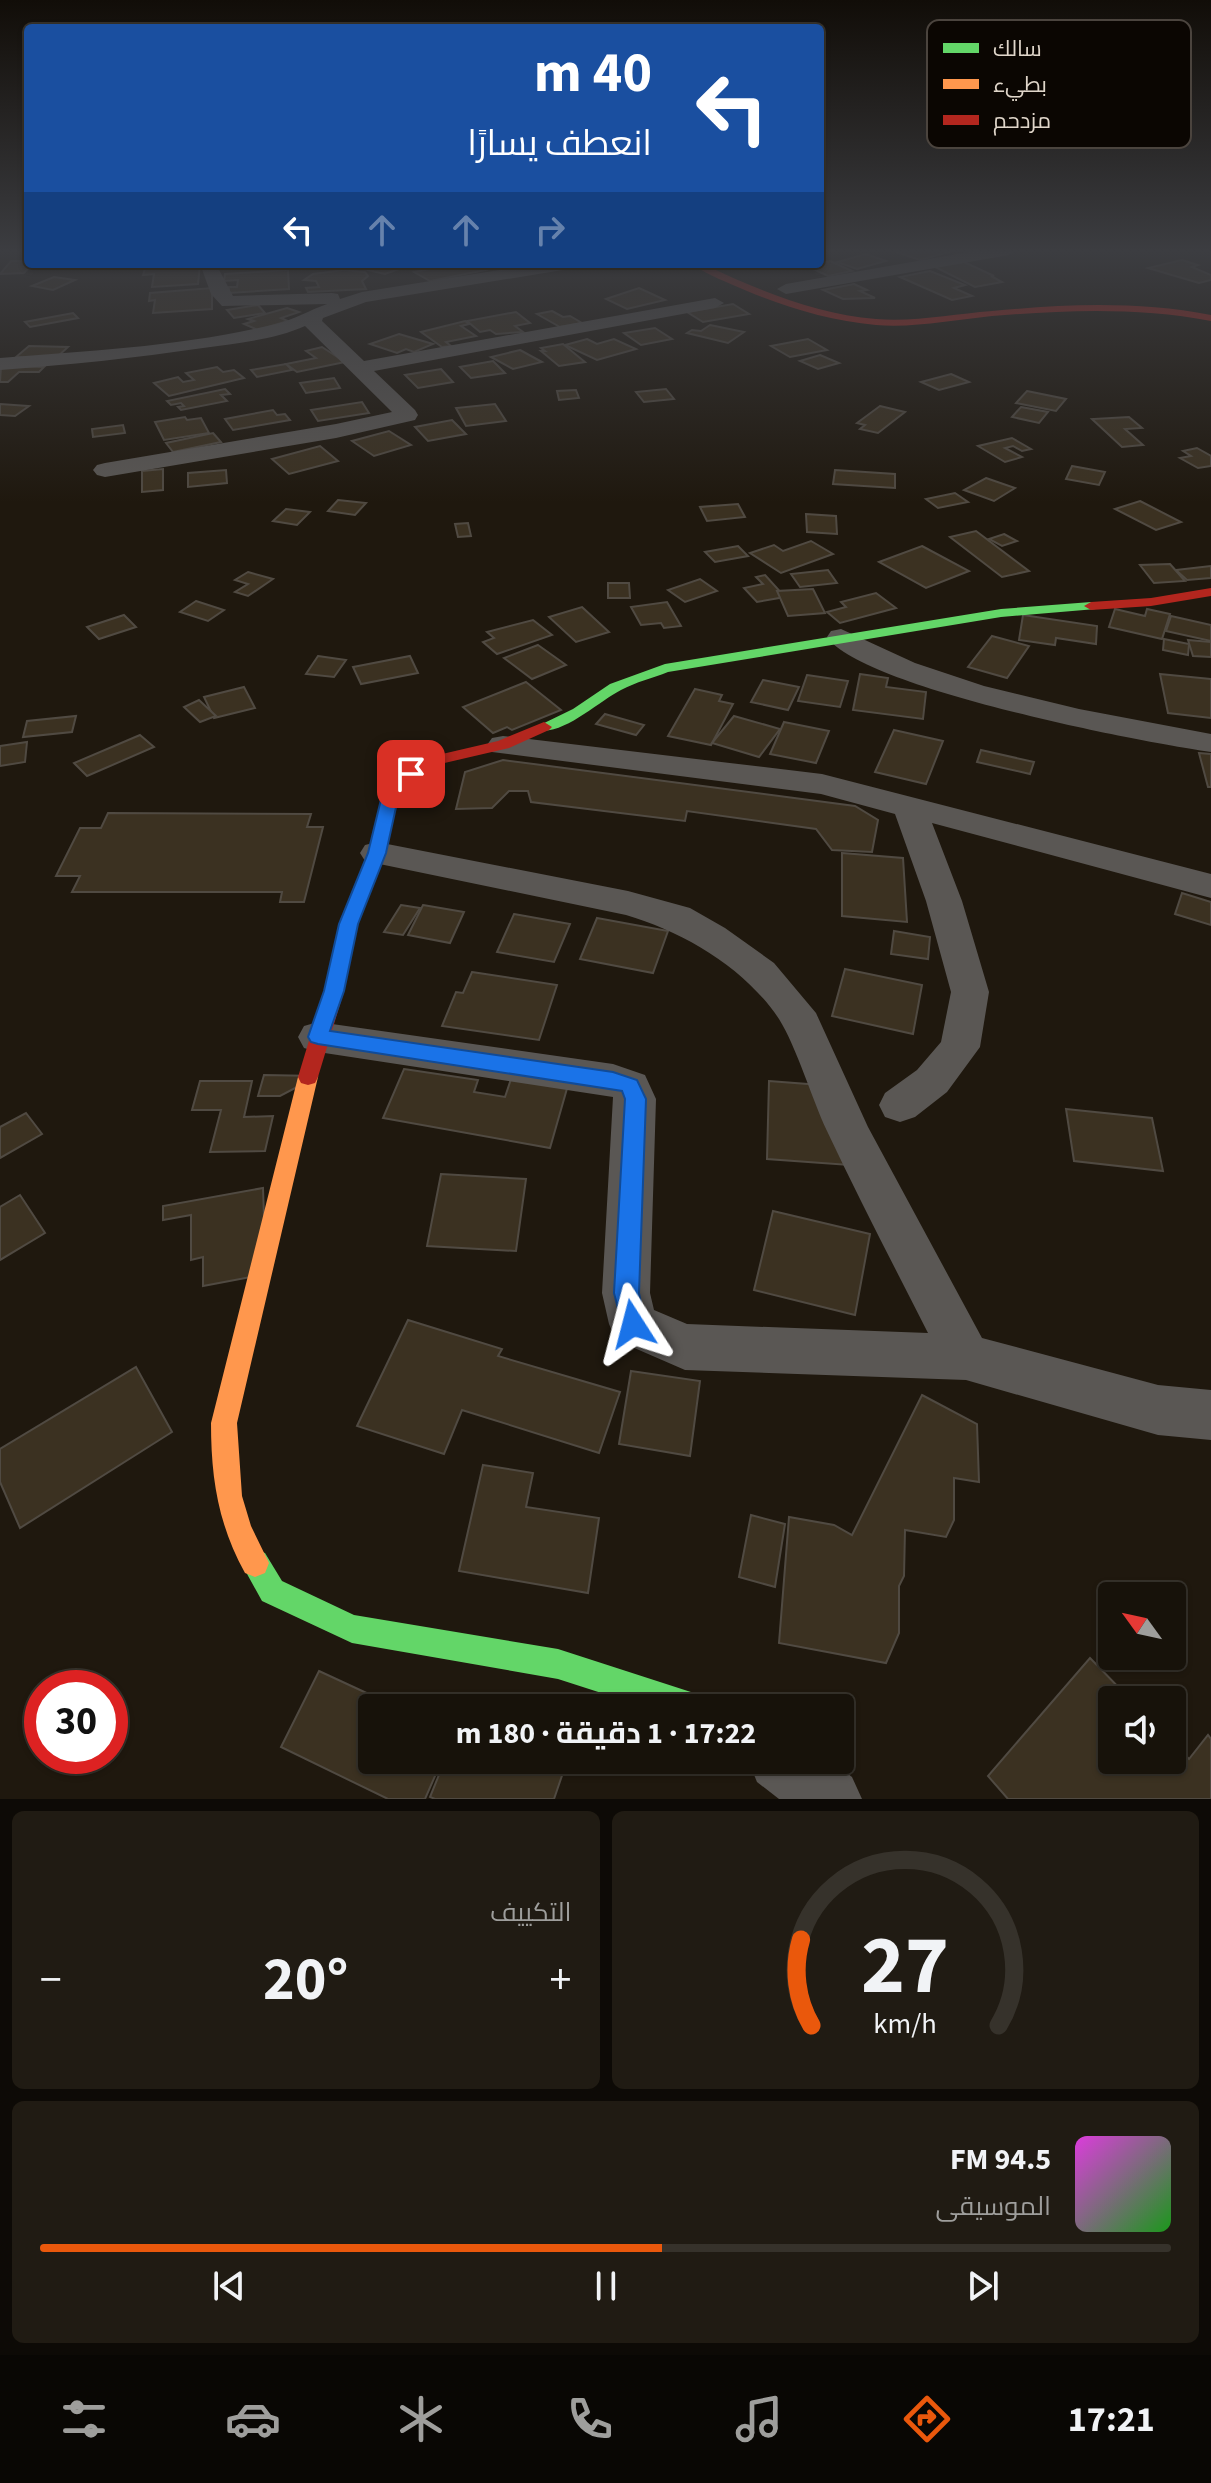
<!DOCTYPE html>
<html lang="ar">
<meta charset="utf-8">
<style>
body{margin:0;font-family:"Source Sans 3",Cairo,sans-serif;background:#201b13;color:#f1f3f6;direction:rtl;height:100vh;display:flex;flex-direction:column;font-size:30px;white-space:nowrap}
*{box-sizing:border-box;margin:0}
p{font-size:26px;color:#9e9e9c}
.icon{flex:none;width:44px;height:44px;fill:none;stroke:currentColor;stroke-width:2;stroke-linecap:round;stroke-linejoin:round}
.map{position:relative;height:1799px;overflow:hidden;direction:ltr}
.drawer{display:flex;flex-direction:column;gap:12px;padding:12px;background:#0d0a06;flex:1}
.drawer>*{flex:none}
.banner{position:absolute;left:24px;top:24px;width:800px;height:244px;border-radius:8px;box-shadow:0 2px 6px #0004,0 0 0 2px #36322b;direction:rtl;background:#1a4fa0;color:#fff;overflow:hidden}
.needle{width:52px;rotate:303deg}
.buttons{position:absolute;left:1098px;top:1582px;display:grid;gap:16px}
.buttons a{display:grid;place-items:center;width:88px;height:88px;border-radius:8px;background:#17120a;box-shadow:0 2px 6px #0004,0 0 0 2px #36322b;font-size:40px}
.speed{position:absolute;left:24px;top:1670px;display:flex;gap:16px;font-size:40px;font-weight:700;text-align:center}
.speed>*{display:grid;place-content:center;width:104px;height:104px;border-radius:50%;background:#17120a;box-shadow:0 2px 6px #0004,0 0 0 2px #36322b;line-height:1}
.speed .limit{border:12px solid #d22;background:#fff;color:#111}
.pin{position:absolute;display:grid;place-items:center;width:68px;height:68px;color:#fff;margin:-34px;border-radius:16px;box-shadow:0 4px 12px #0006}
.me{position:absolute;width:88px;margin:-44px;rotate:351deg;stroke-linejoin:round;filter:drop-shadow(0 0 6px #0008)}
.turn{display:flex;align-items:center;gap:28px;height:168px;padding:0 40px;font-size:36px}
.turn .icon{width:104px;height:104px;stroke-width:2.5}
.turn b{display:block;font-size:56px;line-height:68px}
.lanes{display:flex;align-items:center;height:76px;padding:0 40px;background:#0003;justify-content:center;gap:40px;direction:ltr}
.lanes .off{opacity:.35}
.big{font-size:60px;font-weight:700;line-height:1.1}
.drawer .tile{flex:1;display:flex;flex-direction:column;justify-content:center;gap:12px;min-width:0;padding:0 28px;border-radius:12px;background:#201b13}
.drawer .dial{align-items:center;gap:0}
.dial svg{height:208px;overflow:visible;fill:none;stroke:#36322b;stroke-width:7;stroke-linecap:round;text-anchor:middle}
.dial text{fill:#f1f3f6;stroke:none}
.song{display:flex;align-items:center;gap:24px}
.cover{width:96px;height:96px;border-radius:12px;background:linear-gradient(135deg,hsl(300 70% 55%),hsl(120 70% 35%))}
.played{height:8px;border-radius:4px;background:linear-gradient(90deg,#ea580c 55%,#36322b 55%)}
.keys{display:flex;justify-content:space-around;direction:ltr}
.heat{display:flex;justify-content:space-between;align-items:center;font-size:44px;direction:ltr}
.drawer .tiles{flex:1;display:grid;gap:12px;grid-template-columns:1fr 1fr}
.tile:last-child{grid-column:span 2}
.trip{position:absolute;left:358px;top:1694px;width:496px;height:80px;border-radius:8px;background:#17120a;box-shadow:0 2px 6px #0004,0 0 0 2px #36322b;font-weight:700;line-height:80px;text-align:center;direction:rtl}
.dock{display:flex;height:128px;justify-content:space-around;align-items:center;background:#090704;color:#9e9e9c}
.dock .icon{width:56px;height:56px}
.dock .current{color:#ea580c}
.dock b{font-size:36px;color:#f1f3f6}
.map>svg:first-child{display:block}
.building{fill:#3b3121;stroke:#504a42;stroke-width:2}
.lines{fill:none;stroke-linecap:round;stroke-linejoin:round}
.street{fill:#5a5754;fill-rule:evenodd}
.fast{fill:#63d668;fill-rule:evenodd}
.slow{fill:#ff974d;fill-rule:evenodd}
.jam{fill:#b3261e;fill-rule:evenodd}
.route{fill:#1a73e8;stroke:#114b97;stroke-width:2}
.key{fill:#0b0602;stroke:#4b443e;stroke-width:2}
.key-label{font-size:22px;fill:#e0d6ca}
</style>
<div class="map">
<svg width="1211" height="1799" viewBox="0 0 1211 1799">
<rect width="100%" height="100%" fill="#1f180e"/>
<g class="building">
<polygon points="890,250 943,250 949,252 920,260"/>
<polygon points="866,254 886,261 857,269 837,262"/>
<polygon points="1182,260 1198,265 1192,267 1211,275 1211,280 1199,283 1148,268"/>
<polygon points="11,261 28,261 32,264 24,273 0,274"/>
<polygon points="830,261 852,271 828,276 807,266"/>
<polygon points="964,262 994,276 991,276 1002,282 975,287 935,267"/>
<polygon points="369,264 413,264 385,274 359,268"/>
<polygon points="456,264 488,265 480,266 486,270 430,281 414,272"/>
<polygon points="200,265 198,284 152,287 154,274 143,275 145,269"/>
<polygon points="288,270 289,289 229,293 229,287 237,287 238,280 224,281 225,274"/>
<polygon points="343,270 365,272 368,276 362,281 366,289 308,292 306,288 319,287 316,281 304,280 313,274"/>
<polygon points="930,271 965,285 954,288 972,296 952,300 900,277"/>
<polygon points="54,277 75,280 53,290 32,286"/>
<polygon points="854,284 867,290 860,291 875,298 843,299 823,290"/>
<polygon points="212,288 212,309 153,313 155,300 149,301 150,293"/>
<polygon points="639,288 665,300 627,309 606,299"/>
<polygon points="733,304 749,314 703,322 687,312"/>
<polygon points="258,305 265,313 234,318 227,310"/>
<polygon points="287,308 299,312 281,318 288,321 258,330 244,324 254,321 248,319"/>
<polygon points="552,311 563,317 570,316 582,323 560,327 537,314"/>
<polygon points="516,312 530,323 515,326 523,332 496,334 490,330 480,332 467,321"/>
<polygon points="73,313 78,318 30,327 25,322"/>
<polygon points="465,321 469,324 461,326 476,336 446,342 451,346 442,347 421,332"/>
<polygon points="710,325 744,332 728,343 687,333 692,330 701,331"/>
<polygon points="655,328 672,339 641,345 624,333"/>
<polygon points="399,334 433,344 414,352 406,349 397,353 370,344"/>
<polygon points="587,339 597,344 614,339 636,349 597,360 565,345"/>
<polygon points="808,339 827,350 790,357 771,346"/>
<polygon points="563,344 585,362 559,366 541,351 545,351 541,348"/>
<polygon points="29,346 68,347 56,358 16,357"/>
<polygon points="322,347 345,362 297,372 286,364 316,358 306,351"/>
<polygon points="520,350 542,362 513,369 491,357"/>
<polygon points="820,355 839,363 818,369 800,361"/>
<polygon points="493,361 505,373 471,378 460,367"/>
<polygon points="286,364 292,370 257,377 251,370"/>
<polygon points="1,366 44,367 39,372 19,372 8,382 0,382"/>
<polygon points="217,367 223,372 234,370 244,378 169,396 154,383 178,377 183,382 194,380 186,373"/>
<polygon points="441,369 453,382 418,388 405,375"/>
<polygon points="951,374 969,382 939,390 921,382"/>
<polygon points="334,378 340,388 306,393 300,383"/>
<polygon points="225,389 230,394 221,395 227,401 181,410 178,407 184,406 181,403 171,405 167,401"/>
<polygon points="666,389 674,399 644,402 636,392"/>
<polygon points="576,390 579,398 559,400 557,391"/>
<polygon points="1027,391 1066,399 1056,411 1016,403"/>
<polygon points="362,402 369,413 318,421 311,410"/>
<polygon points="0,404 29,406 15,416 0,415"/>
<polygon points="495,404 506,421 466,426 456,408"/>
<polygon points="880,406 905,412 878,433 860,429 865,425 857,423"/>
<polygon points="1021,407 1048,412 1039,423 1012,417"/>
<polygon points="273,410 277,415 285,414 290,420 233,430 225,419"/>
<polygon points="185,417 187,420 201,418 209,433 164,440 155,422"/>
<polygon points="1129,417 1142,428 1125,429 1143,445 1122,447 1092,419"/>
<polygon points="452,420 466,434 428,441 415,427"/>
<polygon points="123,425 125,433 93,437 92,429"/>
<polygon points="389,431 411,445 374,456 352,441"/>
<polygon points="213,433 221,442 173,452 166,443"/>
<polygon points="1012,438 1031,449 1022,451 1013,446 1005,448 1022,457 1005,462 978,446"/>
<polygon points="320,446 338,461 289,474 272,459"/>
<polygon points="1197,448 1211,456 1211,466 1198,468 1180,458 1191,456 1183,451"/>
<polygon points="1072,466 1105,472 1099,485 1066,479"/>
<polygon points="163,469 163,490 142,492 142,471"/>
<polygon points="226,470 227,483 188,487 188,473"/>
<polygon points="835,470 895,474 895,488 833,484"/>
<polygon points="986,478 1015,488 994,501 964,490"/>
<polygon points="955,493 968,502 938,508 926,499"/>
<polygon points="338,500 366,503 355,515 328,511"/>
<polygon points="1140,501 1181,522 1156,530 1115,509"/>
<polygon points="738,504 745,517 707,521 700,507"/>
<polygon points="286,509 310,512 297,525 273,521"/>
<polygon points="806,514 836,516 837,534 807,532"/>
<polygon points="468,523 471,536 458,537 455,524"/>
<polygon points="976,531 1029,571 1002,577 950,537"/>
<polygon points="1004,534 1017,541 1002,546 989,539"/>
<polygon points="811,541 833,554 781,573 750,553 774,545 783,551"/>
<polygon points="738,546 748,556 715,562 705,552"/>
<polygon points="922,546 969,571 926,588 879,562"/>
<polygon points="1170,564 1185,581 1154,583 1140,565"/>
<polygon points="1211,566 1211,578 1187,580 1176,570"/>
<polygon points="828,570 837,583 800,587 791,574"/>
<polygon points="248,572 273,579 248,596 235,592 248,584 235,580"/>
<polygon points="765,575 785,597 757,602 744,588 763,584 756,577"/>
<polygon points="700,579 717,591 685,602 668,590"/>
<polygon points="608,583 629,583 630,598 608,598"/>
<polygon points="813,589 825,613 788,616 777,591"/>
<polygon points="876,593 896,608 840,623 827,612 846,607 841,602"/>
<polygon points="196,601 224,610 208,621 180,612"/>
<polygon points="667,602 681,626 664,628 661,623 641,625 631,607"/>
<polygon points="582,607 609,632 576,642 549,617"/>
<polygon points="1115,609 1145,616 1147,609 1170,614 1162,639 1109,627"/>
<polygon points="124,615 136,627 99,639 87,627"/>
<polygon points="1023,615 1097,626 1096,644 1056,638 1055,645 1019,640"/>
<polygon points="1171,616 1211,625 1211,641 1166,631"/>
<polygon points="533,620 552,635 497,654 483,642 494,638 487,632"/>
<polygon points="992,636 1029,646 1007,678 968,667"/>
<polygon points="1164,639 1189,644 1188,655 1163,650"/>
<polygon points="1188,640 1211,642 1211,657 1193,656"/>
<polygon points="538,645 566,665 532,679 504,658"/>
<polygon points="318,656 346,660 334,677 306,674"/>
<polygon points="410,656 418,673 361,684 353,667"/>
<polygon points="860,674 888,678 886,687 926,692 923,719 853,710"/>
<polygon points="1160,674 1211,679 1211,718 1168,713"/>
<polygon points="807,675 848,681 840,707 798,701"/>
<polygon points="763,680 799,687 788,710 751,702"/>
<polygon points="526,682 561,710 512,730 507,727 493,733 463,707"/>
<polygon points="244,687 255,708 214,718 204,697"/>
<polygon points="695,689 722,695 719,701 733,704 711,745 668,736"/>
<polygon points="199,700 216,716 200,722 184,707"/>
<polygon points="605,714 644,725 636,735 596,724"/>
<polygon points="76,716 72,732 23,737 27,721"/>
<polygon points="734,716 780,729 759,757 712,743"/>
<polygon points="784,722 829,731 816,763 770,754"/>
<polygon points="894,730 943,741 926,784 875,772"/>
<polygon points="140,735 154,747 87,776 74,763"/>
<polygon points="27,742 25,762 0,766 0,746"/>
<polygon points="981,750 1034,762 1030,774 977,762"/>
<polygon points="1199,753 1211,754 1211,787 1208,787"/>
<polygon points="503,760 855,806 878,820 872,852 832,850 816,829 687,811 685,821 531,802 528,791 509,791 492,808 456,809 465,772"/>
<polygon points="108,813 311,814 307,827 323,827 304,902 280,902 282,892 72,892 80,876 56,876 80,828 101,828"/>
<polygon points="842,853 903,858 907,922 842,916"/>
<polygon points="1182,893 1211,902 1211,925 1175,914"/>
<polygon points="401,905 420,908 403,935 384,932"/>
<polygon points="423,905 464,912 450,943 408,935"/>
<polygon points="514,914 570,924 554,962 497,952"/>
<polygon points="597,918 668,931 653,973 580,959"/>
<polygon points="894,931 930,937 928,959 891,954"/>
<polygon points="845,969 922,985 913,1034 832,1016"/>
<polygon points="472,972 557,985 539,1040 442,1026 456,992 463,993"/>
<polygon points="404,1069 478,1080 474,1092 505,1097 512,1076 568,1085 550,1148 383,1118"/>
<polygon points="264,1075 318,1076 280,1096 258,1096"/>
<polygon points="200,1081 252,1081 244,1117 273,1116 265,1151 210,1152 221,1110 192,1110"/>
<polygon points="769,1081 846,1087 849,1165 767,1159"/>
<polygon points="1066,1109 1152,1118 1163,1171 1074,1161"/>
<polygon points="26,1113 42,1134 0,1158 0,1127"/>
<polygon points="441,1174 526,1179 516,1251 427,1246"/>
<polygon points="263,1188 266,1274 203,1286 203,1257 191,1260 191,1215 163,1220 163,1206"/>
<polygon points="20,1195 45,1233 0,1260 0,1207"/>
<polygon points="773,1211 870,1234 855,1315 754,1290"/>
<polygon points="408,1320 502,1349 498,1356 620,1392 599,1453 462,1410 444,1454 357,1426"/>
<polygon points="136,1367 172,1432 20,1528 0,1482 0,1449"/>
<polygon points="631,1371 700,1381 690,1456 619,1444"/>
<polygon points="922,1395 977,1424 979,1482 954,1478 954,1520 946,1537 905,1530 904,1576 899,1586 899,1633 886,1663 779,1643 789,1517 834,1525 852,1535"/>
<polygon points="483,1465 533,1473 526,1507 599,1518 588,1593 459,1571"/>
<polygon points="751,1515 785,1524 775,1587 739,1577"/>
<polygon points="1090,1658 1131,1700 1112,1700 1112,1760 1172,1760 1172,1741 1189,1759 1208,1735 1211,1739 1211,1799 1008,1799 988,1776"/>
<polygon points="319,1671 399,1708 372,1708 372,1760 442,1760 425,1799 388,1799 281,1747"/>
<polygon points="445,1760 566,1760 567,1761 554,1799 435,1799 430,1797"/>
</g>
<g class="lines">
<g class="street">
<polygon points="980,250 1017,250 1009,255 786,294 777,289 786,284"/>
<path d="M200,264H216L233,296L332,293L338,294L340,299L362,292L537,264H577L569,269L366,302L323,318L322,321L364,361L715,298L724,303L715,308L374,371L415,410L418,415L415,420L336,438L105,477L97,475L93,470L97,465L105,463L336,424L392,412L305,326C274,340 237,343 203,348C135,358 68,365 0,370V358C92,351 186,346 276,324C293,320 310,310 327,304L222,306L211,294Z"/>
<path d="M841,629L915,663L984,686L1079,709L1211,734V752C1143,743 862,688 827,637L831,631Z"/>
<polygon points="503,736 822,774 1211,874 1211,898 932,823 962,901 989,992 980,1047 947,1092 915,1117 900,1122 885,1117 879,1105 885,1093 917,1070 941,1042 951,992 926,901 895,814 821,794 492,752 487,745 492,738"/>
<path d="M377,842L628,891L690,908L725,928L774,963L816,1013L868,1127L982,1338L1158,1385L1211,1390V1440L1158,1435L966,1380L685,1370L616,1340L609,1324L602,1293L613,1097L318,1052L304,1048L298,1037L304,1026L318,1022L613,1064L645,1075L656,1099L650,1293L654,1310L687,1324L928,1333C894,1266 859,1199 827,1131C812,1099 797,1048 779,1019C745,968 684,932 626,915L365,861L360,853L365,845Z"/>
<polygon points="748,1760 830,1760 852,1777 862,1799 779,1799 757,1782"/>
</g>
<g class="fast">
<path d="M1091,602L1096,603V609L1001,617L668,672C653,678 636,682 621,690C599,701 564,735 539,730L536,727L573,709L610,684L665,664L1001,609Z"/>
<polygon points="255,1549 265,1553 282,1581 354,1615 558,1649 694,1693 705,1697 709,1708 648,1708 558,1679 352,1643 262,1601 241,1563 245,1553"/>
</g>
<path class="slow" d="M308,1069L315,1071L318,1077L237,1423L242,1496L251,1526L269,1563L265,1573L255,1577L245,1573C218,1524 211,1478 211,1423L298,1077L301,1071Z"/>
<g class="jam">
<path d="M692,264H703C758,290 815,314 876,319C915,322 954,314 992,311C1066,304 1138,301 1211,315V321C1138,307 1066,310 992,316C953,320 915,328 876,325C831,321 788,308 747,291C729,283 707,275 692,264Z"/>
<polygon points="1211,588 1211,596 1151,606 1091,610 1084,606 1091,602 1151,598"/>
<polygon points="544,722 552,727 549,730 509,748 436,765 400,789 386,853 357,924 344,991 318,1077 315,1083 308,1085 301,1083 298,1077 324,991 339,924 368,853 384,787 425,758 498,741"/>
</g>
</g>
<linearGradient id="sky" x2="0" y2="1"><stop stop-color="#110d08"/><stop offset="0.5" stop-color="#3c3d41"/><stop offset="1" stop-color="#3c3d41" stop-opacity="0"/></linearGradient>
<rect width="1211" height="502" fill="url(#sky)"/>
<polygon class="route" points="411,769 419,774 400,789 386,853 358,924 344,991 330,1031 613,1072 637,1080 646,1099 639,1293 645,1324 642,1332 633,1336 624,1332 614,1293 625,1099 622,1091 318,1044 311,1042 308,1037 324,991 339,924 368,853 384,787"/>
<rect x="927" y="20" width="264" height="128" rx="12" class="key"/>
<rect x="943" y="43" width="36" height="10" fill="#63d668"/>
<rect x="943" y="79" width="36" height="10" fill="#ff974d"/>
<rect x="943" y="115" width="36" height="10" fill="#b3261e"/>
<g class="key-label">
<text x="993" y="56">سالك</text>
<text x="993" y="92">بطيء</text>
<text x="993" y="128">مزدحم</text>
</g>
</svg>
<div class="buttons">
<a><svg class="needle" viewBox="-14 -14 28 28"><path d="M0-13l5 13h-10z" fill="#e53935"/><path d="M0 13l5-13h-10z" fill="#9e9e9c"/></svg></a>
<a><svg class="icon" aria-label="sound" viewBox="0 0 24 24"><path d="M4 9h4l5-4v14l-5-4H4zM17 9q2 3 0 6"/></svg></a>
</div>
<div class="speed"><div class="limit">30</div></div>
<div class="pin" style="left:411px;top:774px;background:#d93025"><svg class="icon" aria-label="arrive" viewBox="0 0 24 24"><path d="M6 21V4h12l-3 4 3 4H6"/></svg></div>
<svg class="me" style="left:633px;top:1324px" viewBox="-20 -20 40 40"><path d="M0-17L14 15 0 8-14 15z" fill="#1a73e8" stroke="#fff" stroke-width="4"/></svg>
<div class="trip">17:22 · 1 دقيقة · 180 m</div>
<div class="banner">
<div class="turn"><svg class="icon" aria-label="left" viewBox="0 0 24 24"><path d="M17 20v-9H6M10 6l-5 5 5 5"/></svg><div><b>40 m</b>انعطف يسارًا</div></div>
<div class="lanes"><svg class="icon" aria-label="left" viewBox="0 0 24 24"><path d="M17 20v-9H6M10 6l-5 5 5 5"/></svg><svg class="icon off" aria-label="ahead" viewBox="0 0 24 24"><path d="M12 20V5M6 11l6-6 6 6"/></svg><svg class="icon off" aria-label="ahead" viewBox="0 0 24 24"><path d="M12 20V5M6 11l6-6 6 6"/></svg><svg class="icon off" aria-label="right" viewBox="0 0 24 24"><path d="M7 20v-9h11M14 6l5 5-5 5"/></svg></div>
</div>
</div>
<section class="drawer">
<div class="tiles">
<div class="tile dial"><svg viewBox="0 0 100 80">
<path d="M14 69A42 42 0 1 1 86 69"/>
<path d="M14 69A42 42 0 0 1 10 36" stroke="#ea580c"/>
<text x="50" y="56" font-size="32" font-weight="700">27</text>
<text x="50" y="72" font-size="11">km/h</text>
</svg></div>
<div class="tile"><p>التكييف</p>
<div class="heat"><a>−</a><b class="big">20°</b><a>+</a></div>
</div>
<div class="tile">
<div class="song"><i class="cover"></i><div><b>94.5 FM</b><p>الموسيقى</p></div></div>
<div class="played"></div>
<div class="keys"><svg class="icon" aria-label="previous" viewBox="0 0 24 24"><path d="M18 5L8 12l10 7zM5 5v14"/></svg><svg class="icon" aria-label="pause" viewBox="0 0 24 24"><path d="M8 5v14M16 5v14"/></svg><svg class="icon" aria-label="next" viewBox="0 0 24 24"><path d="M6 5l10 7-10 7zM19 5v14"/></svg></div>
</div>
</div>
</section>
<nav class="dock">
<b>17:21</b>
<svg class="icon current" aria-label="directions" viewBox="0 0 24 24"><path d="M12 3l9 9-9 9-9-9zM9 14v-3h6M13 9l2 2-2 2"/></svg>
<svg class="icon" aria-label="music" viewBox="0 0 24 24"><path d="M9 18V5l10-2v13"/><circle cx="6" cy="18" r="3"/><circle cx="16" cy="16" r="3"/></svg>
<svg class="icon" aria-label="phone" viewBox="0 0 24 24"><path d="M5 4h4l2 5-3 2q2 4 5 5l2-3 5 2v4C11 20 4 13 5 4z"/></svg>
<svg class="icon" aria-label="climate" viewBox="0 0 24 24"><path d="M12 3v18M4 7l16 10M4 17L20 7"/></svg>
<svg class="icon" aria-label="car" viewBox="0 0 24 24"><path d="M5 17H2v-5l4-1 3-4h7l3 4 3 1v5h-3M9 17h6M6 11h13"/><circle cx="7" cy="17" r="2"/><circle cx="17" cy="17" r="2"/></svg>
<svg class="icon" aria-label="filters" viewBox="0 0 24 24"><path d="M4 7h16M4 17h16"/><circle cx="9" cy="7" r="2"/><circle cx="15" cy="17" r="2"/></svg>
</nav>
